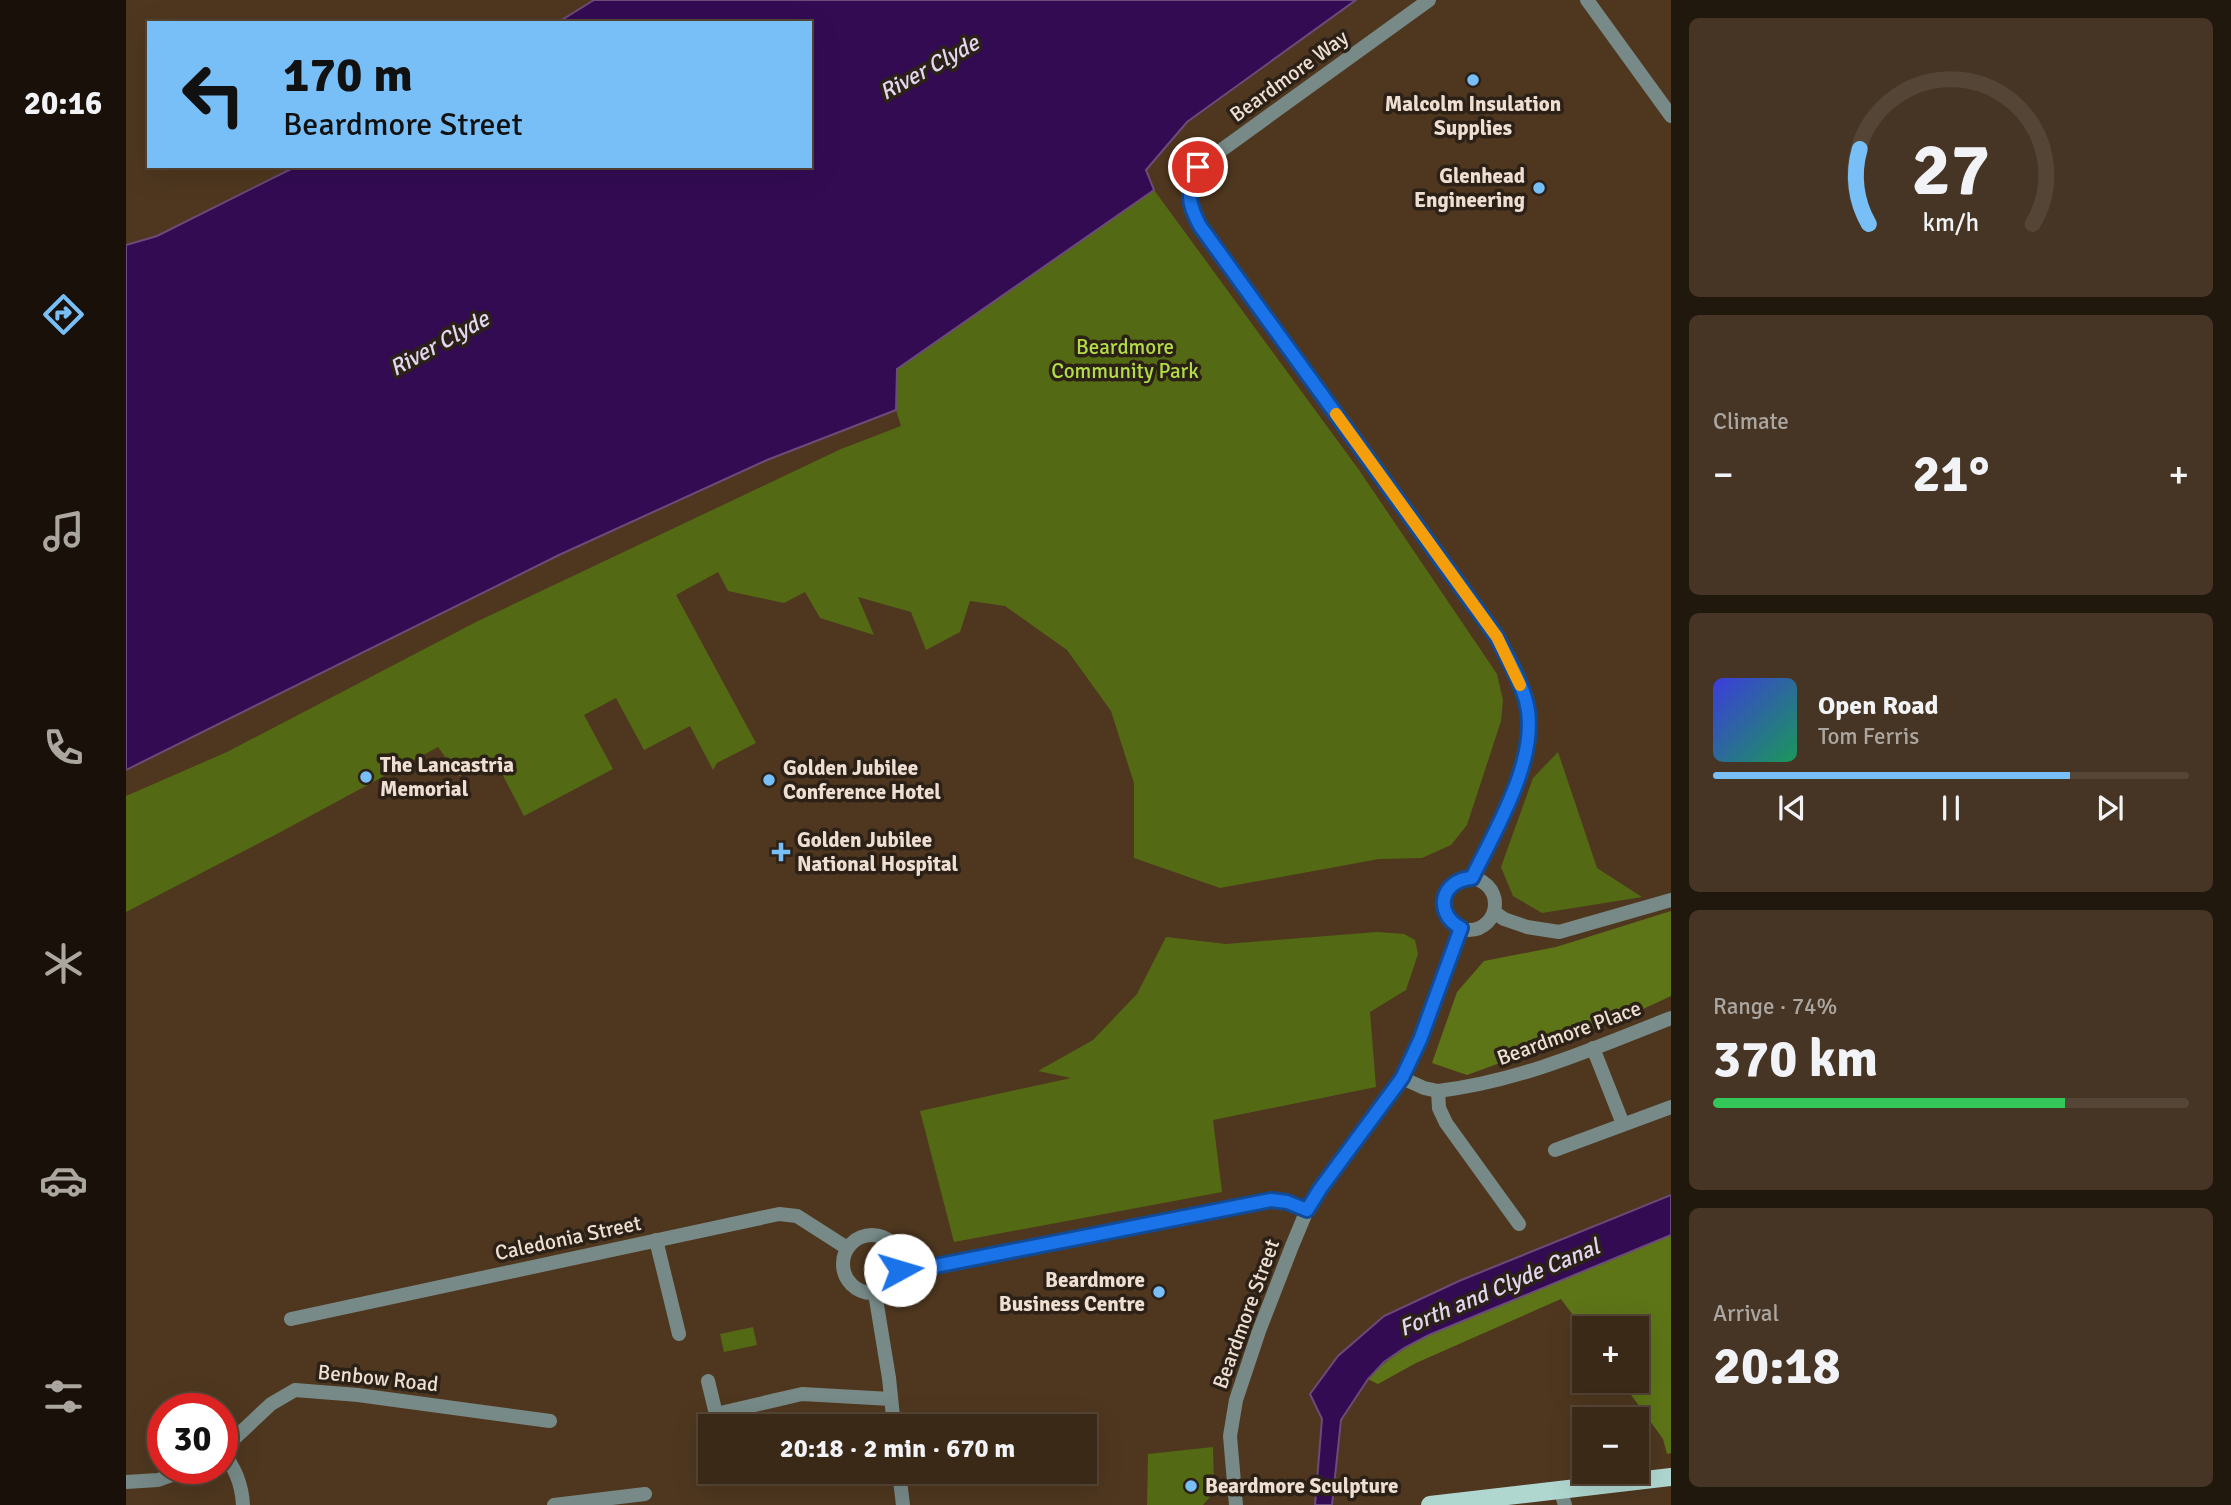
<!DOCTYPE html>
<meta charset="utf-8">
<style>
body{margin:0;font-family:Signika,sans-serif;background:#463524;color:#f1f3f6;height:100vh;display:flex;flex-direction:column;font-size:26px;white-space:nowrap}
*{box-sizing:border-box;margin:0}
p{font-size:23px;color:#aca6a1}
.icon{flex:none;width:38px;height:38px;fill:none;stroke:currentColor;stroke-width:2;stroke-linecap:round;stroke-linejoin:round}
.map{position:relative;flex:1;overflow:hidden}
.side{display:flex;flex-direction:column;gap:18px;padding:18px;background:#20170d;width:560px}
.side>*{flex:none}
.guide{position:absolute;left:21px;top:21px;width:665px;height:147px;border-radius:0px;box-shadow:0 7px 28px #0002,0 0 0 2px #544536;background:#78bff7;color:#111;overflow:hidden}
.tools{position:absolute;left:1446px;top:1316px;display:grid;gap:14px}
.tools a{display:grid;place-items:center;width:77px;height:77px;border-radius:0px;background:#3b2917;box-shadow:0 7px 28px #0002,0 0 0 2px #544536;font-size:35px}
.speed{position:absolute;left:21px;top:1393px;display:flex;gap:14px;font-size:35px;font-weight:700;text-align:center}
.speed>*{display:grid;place-content:center;width:91px;height:91px;border-radius:50%;background:#3b2917;box-shadow:0 7px 28px #0002,0 0 0 2px #544536;line-height:1}
.speed .limit{border:10px solid #d22;background:#fff;color:#111}
.pin{position:absolute;display:grid;place-items:center;width:60px;height:60px;color:#fff;margin:-30px;border:4px solid #fff;border-radius:50%;box-shadow:0 2px 7px #0007}
.me{position:absolute;width:77px;margin:-38px;rotate:84deg;stroke-linejoin:round;filter:drop-shadow(0 0 5px #0008)}
.turn{display:flex;align-items:center;gap:24px;height:147px;padding:0 21px;font-size:32px}
.turn .icon{width:91px;height:91px;stroke-width:2.5}
.turn b{display:block;font-size:49px;line-height:60px}
.big{font-size:52px;font-weight:700;line-height:1.1}
.side .widget{flex:1;display:flex;flex-direction:column;justify-content:center;gap:10px;min-width:0;padding:0 24px;border-radius:10px;background:#463524}
.side .dial{align-items:center;gap:0}
.dial svg{height:182px;overflow:visible;fill:none;stroke:#544536;stroke-width:7;stroke-linecap:round;text-anchor:middle}
.dial text{fill:#f1f3f6;stroke:none}
.song{display:flex;align-items:center;gap:21px}
.cover{width:84px;height:84px;border-radius:10px;background:linear-gradient(135deg,hsl(240 70% 55%),hsl(150 70% 35%))}
.played{height:7px;border-radius:4px;background:linear-gradient(90deg,#78bff7 75%,#544536 75%)}
.keys{display:flex;justify-content:space-around;direction:ltr}
.heat{display:flex;justify-content:space-between;align-items:center;font-size:38px;direction:ltr}
.charge{height:10px;border-radius:5px;background:linear-gradient(90deg,#34c759 74%,#544536 0)}
.trip{position:absolute;left:572px;top:1414px;width:399px;height:70px;border-radius:0px;background:#3b2917;box-shadow:0 7px 28px #0002,0 0 0 2px #544536;font-weight:700;line-height:70px;text-align:center}
main{display:flex;flex:1;min-height:0}
.tabs{display:flex;flex-direction:column;width:126px;justify-content:space-around;align-items:center;background:#181009;color:#aca6a1}
.tabs .icon{width:49px;height:49px}
.tabs .selected{color:#78bff7}
.tabs b{font-size:32px;color:#f1f3f6}
.map>svg:first-child{display:block}
.green{fill:#536914}
.forest{fill:#5d7517}
.water{fill:#330b53;stroke:#6b4b79;stroke-width:2}
.lines{fill:none;stroke-linecap:round;stroke-linejoin:round}
.street{stroke:#778a87;stroke-width:14}
.primary{stroke:#afd7d0;stroke-width:18}
.route-casing{stroke:#114b97;stroke-width:18}
.route{stroke:#1a73e8;stroke-width:12}
.slow{stroke:#f59e0b;stroke-width:12}
.poi-dot{fill:#78bff7;stroke:#2c2117;stroke-width:2.5}
.labels{text-anchor:middle;stroke-width:7;stroke-linejoin:round;paint-order:stroke}
.street-label{font-size:21px;fill:#efdfd2;stroke:#2c2117}
.poi-label{font-size:21px;font-weight:bold;fill:#efdfd2;stroke:#2c2117;text-anchor:start}
.park-label{font-size:21px;fill:#b3dd46;stroke:#2c2117}
.water-label{font-size:23px;font-style:italic;fill:#e1d7f1;stroke:#2c2117}
</style>
<main>
<nav class="tabs">
<b>20:16</b>
<svg class="icon selected" aria-label="directions" viewBox="0 0 24 24"><path d="M12 3l9 9-9 9-9-9zM9 14v-3h6M13 9l2 2-2 2"/></svg>
<svg class="icon" aria-label="music" viewBox="0 0 24 24"><path d="M9 18V5l10-2v13"/><circle cx="6" cy="18" r="3"/><circle cx="16" cy="16" r="3"/></svg>
<svg class="icon" aria-label="phone" viewBox="0 0 24 24"><path d="M5 4h4l2 5-3 2q2 4 5 5l2-3 5 2v4C11 20 4 13 5 4z"/></svg>
<svg class="icon" aria-label="climate" viewBox="0 0 24 24"><path d="M12 3v18M4 7l16 10M4 17L20 7"/></svg>
<svg class="icon" aria-label="car" viewBox="0 0 24 24"><path d="M5 17H2v-5l4-1 3-4h7l3 4 3 1v5h-3M9 17h6M6 11h13"/><circle cx="7" cy="17" r="2"/><circle cx="17" cy="17" r="2"/></svg>
<svg class="icon" aria-label="filters" viewBox="0 0 24 24"><path d="M4 7h16M4 17h16"/><circle cx="9" cy="7" r="2"/><circle cx="15" cy="17" r="2"/></svg>
</nav>
<div class="map">
<svg width="1545" height="1505" viewBox="0 0 1545 1505">
<rect width="100%" height="100%" fill="#4f371f"/>
<g class="green">
<polygon points="1028,190 1233,470 1371,674 1377,700 1375,721 1341,825 1325,845 1296,858 1253,859 1094,888 1008,858 1008,783 985,711 941,650 879,606 844,601 834,632 800,650 785,612 732,597 748,635 694,618 679,592 658,603 602,591 592,572 550,595 630,743 591,763 587,770 564,726 518,750 490,698 458,715 487,769 398,816 368,758 333,776 312,747 149,835 0,912 0,796 101,752 350,622 715,449 775,426 770,410 770,369"/>
<polygon points="1432,752 1471,868 1516,897 1416,913 1387,896 1375,867 1407,778"/>
<polygon points="1251,932 1278,934 1289,940 1292,954 1280,990 1244,1012 1250,1087 1087,1120 1096,1192 828,1242 794,1111 945,1078 912,1071 967,1040 1011,994 1040,937 1100,944"/>
<polygon points="627,1327 631,1345 598,1352 594,1334"/>
<polygon points="1087,1447 1088,1492 1077,1505 1021,1505 1022,1454"/>
</g>
<g class="forest">
<polygon points="1545,911 1545,996 1502,1016 1341,1075 1306,1063 1331,992 1358,961 1430,947"/>
<path d="M1545,1235V1453L1541,1454L1537,1439L1495,1381H1510V1328L1458,1330L1435,1299L1290,1363L1252,1384L1242,1379C1260,1360 1279,1347 1303,1335Z"/>
</g>
<g class="water">
<polygon points="468,0 1230,0 1061,122 1020,170 1028,190 771,369 770,410 641,460 433,555 0,770 0,245 31,236 171,166 684,166 684,23 431,23"/>
<polygon points="1545,1195 1545,1235 1303,1335 1278,1348 1258,1362 1242,1379 1215,1420 1206,1505 1189,1505 1196,1419 1184,1394 1212,1356 1258,1316 1333,1281"/>
</g>
<g class="lines">
<g class="street">
<path d="M1303,0L1072,167C1061,192 1061,202 1074,226L1371,637C1381,658 1394,678 1400,701C1415,756 1370,830 1346,878"/>
<polyline points="1461,0 1545,116"/>
<circle cx="1343" cy="904" r="26"/>
<polyline points="1368,912 1378,919 1401,927 1433,932 1545,900"/>
<polyline points="1467,1048 1497,1124"/>
<polyline points="1276,1078 1298,1088 1312,1091 1313,1108 1320,1123 1393,1224"/>
<path d="M1312,1091C1395,1081 1469,1048 1545,1018"/>
<polyline points="1429,1150 1545,1107"/>
<circle cx="746" cy="1264" r="29"/>
<polyline points="530,1240 553,1334"/>
<polyline points="774,1270 795,1269 1145,1200 1161,1202 1181,1210"/>
<polyline points="749,1293 763,1378 768,1426"/>
<polyline points="165,1319 653,1214 671,1216 721,1248"/>
<polyline points="582,1381 590,1414 676,1394 765,1399"/>
<polyline points="96,1450 145,1404 169,1390 232,1395 424,1421"/>
<path d="M96,1452C109,1467 116,1486 117,1505"/>
<polyline points="773,1472 777,1505"/>
<polyline points="0,1482 32,1480 66,1468"/>
<polyline points="1434,1489 1439,1505"/>
<polyline points="428,1505 519,1494"/>
<polyline points="1110,1505 1104,1436 1110,1400 1133,1331 1166,1246 1181,1210 1194,1189 1276,1078 1294,1040 1335,928"/>
</g>
<polyline class="primary" points="1304,1505 1545,1477"/>
</g>
<g class="lines">
<defs>
<path id="route" d="M774,1270L794,1269L1145,1200L1161,1202L1181,1210L1194,1189L1276,1078L1294,1040L1335,928C1307,913 1315,880 1346,878C1369,830 1415,756 1400,701C1394,678 1381,658 1371,637L1074,226C1061,202 1061,192 1072,167"/>
</defs>
<use href="#route" class="route-casing"/>
<use href="#route" class="route"/>
<polyline class="slow" points="1210,414 1371,637 1394,685"/>
</g>
<g class="poi-dot">
<circle cx="1347" cy="80" r="7"/>
<circle cx="1413" cy="188" r="7"/>
<circle cx="240" cy="777" r="7"/>
<circle cx="643" cy="780" r="7"/>
<path d="M651.5 841.5h7v7h7v7h-7v7h-7v-7h-7v-7h7z"/>
<circle cx="1033" cy="1292" r="7"/>
<circle cx="1065" cy="1486" r="7"/>
</g>
<g class="labels">
<g class="street-label">
<text transform="translate(1163 76) rotate(-36)" y="7">Beardmore Way</text>
<text transform="translate(1443 1033) rotate(-20)" y="7">Beardmore Place</text>
<text transform="translate(442 1238) rotate(-12)" y="7">Caledonia Street</text>
<text transform="translate(1120 1314) rotate(-70)" y="7">Beardmore Street</text>
<text transform="translate(252 1378) rotate(6)" y="7">Benbow Road</text>
</g>
<g class="poi-label">
<text x="1347" y="111" text-anchor="middle">Malcolm Insulation<tspan x="1347" dy="24">Supplies</tspan></text>
<text x="1399" y="183" text-anchor="end">Glenhead<tspan x="1399" dy="24">Engineering</tspan></text>
<text x="254" y="772">The Lancastria<tspan x="254" dy="24">Memorial</tspan></text>
<text x="657" y="775">Golden Jubilee<tspan x="657" dy="24">Conference Hotel</tspan></text>
<text x="671" y="847">Golden Jubilee<tspan x="671" dy="24">National Hospital</tspan></text>
<text x="1019" y="1287" text-anchor="end">Beardmore<tspan x="1019" dy="24">Business Centre</tspan></text>
<text x="1079" y="1493">Beardmore Sculpture</text>
</g>
<g class="park-label">
<text x="999" y="354">Beardmore<tspan x="999" dy="24">Community Park</tspan></text>
</g>
<g class="water-label">
<text transform="translate(803 67) rotate(-29)" y="8">River Clyde</text>
<text transform="translate(313 343) rotate(-29)" y="8">River Clyde</text>
<text transform="translate(1373 1287) rotate(-23)" y="8">Forth and Clyde Canal</text>
</g>
</g>
</svg>
<div class="tools">
<a>+</a>
<a>−</a>
</div>
<div class="speed"><div class="limit">30</div></div>
<div class="pin" style="left:1072px;top:167px;background:#d93025"><svg class="icon" aria-label="arrive" viewBox="0 0 24 24"><path d="M6 21V4h12l-3 4 3 4H6"/></svg></div>
<svg class="me" style="left:774px;top:1270px" viewBox="-20 -20 40 40"><circle r="19" fill="#fff"/><path d="M0-13L10 11 0 6-10 11z" fill="#1a73e8"/></svg>
<div class="trip">20:18 · 2 min · 670 m</div>
<div class="guide">
<div class="turn"><svg class="icon" aria-label="left" viewBox="0 0 24 24"><path d="M17 20v-9H6M10 6l-5 5 5 5"/></svg><div><b>170 m</b>Beardmore Street</div></div>
</div>
</div>
<section class="side">
<div class="widget dial"><svg viewBox="0 0 100 80">
<path d="M14 69A42 42 0 1 1 86 69"/>
<path d="M14 69A42 42 0 0 1 10 36" stroke="#78bff7"/>
<text x="50" y="56" font-size="32" font-weight="700">27</text>
<text x="50" y="72" font-size="11">km/h</text>
</svg></div>
<div class="widget"><p>Climate</p>
<div class="heat"><a>−</a><b class="big">21°</b><a>+</a></div>
</div>
<div class="widget">
<div class="song"><i class="cover"></i><div><b>Open Road</b><p>Tom Ferris</p></div></div>
<div class="played"></div>
<div class="keys"><svg class="icon" aria-label="previous" viewBox="0 0 24 24"><path d="M18 5L8 12l10 7zM5 5v14"/></svg><svg class="icon" aria-label="pause" viewBox="0 0 24 24"><path d="M8 5v14M16 5v14"/></svg><svg class="icon" aria-label="next" viewBox="0 0 24 24"><path d="M6 5l10 7-10 7zM19 5v14"/></svg></div>
</div>
<div class="widget"><p>Range · 74%</p><b class="big">370 km</b><div class="charge"></div></div>
<div class="widget"><p>Arrival</p><b class="big">20:18</b></div>
</section>
</main>
